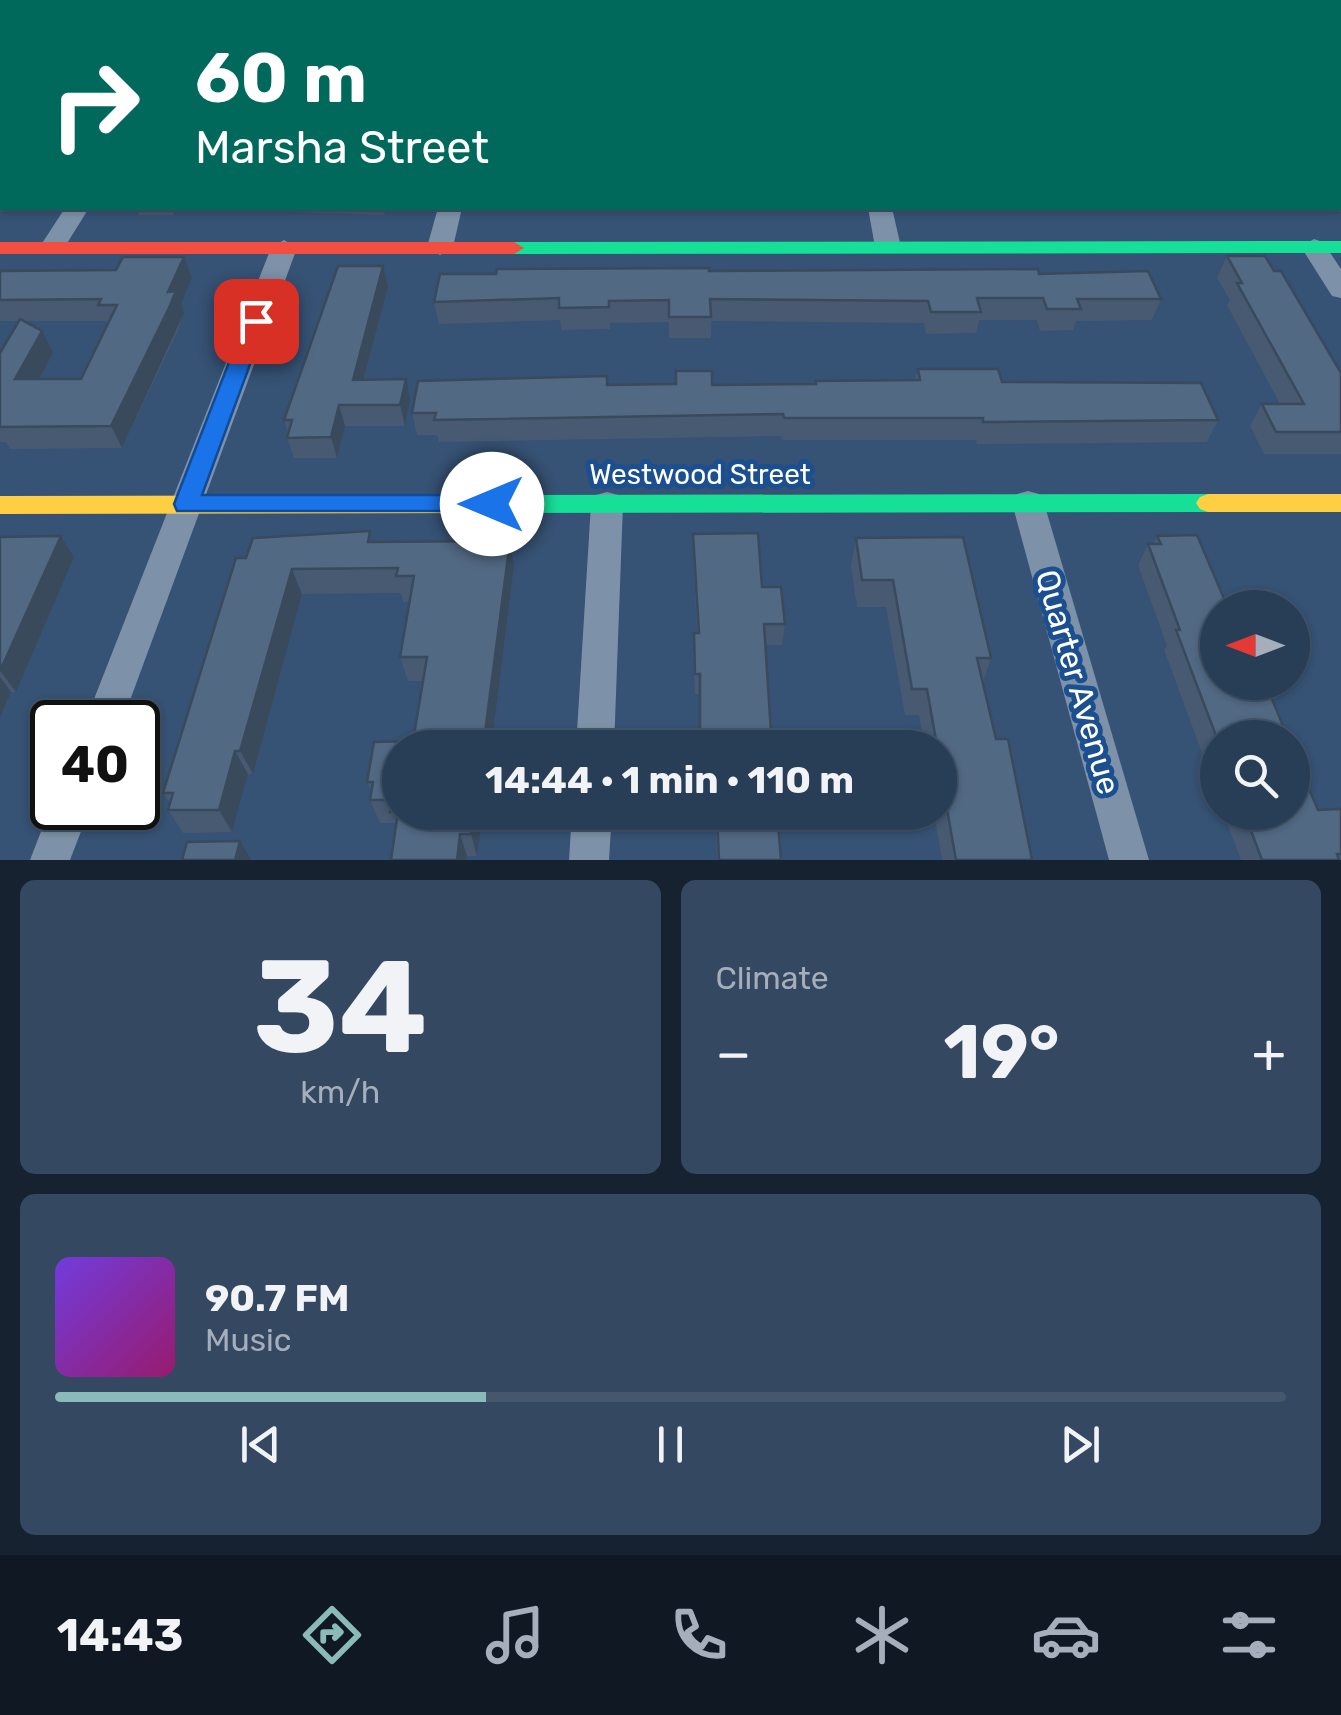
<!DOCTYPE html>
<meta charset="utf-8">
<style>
body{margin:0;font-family:Rubik,sans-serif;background:#344961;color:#f1f3f6;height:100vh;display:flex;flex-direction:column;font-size:38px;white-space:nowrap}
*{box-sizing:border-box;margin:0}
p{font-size:32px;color:#a5aeba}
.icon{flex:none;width:55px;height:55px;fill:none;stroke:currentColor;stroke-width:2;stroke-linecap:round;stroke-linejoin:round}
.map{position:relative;height:860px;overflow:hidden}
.details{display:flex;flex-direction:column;gap:20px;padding:20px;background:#162230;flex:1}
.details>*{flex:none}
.banner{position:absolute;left:0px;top:0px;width:1342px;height:210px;box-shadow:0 2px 8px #0004,0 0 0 2px #44576d;background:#00695c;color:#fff;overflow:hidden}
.needle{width:65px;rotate:270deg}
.fabs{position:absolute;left:1200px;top:590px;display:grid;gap:20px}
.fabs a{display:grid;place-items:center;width:110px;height:110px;border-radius:50%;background:#283e57;box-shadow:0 2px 8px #0004,0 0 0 2px #44576d;font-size:50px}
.speed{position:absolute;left:30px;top:700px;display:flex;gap:20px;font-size:50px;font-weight:700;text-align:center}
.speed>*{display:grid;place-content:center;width:130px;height:130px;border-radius:50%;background:#283e57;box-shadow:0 2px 8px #0004,0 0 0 2px #44576d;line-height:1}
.speed .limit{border:5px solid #111;border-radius:15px;background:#fff;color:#111}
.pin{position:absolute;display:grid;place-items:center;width:85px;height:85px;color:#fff;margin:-42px;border-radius:20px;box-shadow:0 5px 15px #0006}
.me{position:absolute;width:110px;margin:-55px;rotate:270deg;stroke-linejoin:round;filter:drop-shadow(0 0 8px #0008)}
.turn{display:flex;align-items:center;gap:35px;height:210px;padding:0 30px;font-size:45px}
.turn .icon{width:130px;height:130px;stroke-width:2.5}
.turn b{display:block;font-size:70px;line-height:85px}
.big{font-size:75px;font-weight:700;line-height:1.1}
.details .card{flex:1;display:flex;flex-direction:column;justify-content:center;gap:15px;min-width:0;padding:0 35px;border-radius:15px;background:#344961}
.details .dial{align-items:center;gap:0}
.dial b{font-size:130px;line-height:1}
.song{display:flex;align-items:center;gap:30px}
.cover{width:120px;height:120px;border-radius:15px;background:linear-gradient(135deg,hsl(260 70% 55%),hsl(320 70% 35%))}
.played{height:10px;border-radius:5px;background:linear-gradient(90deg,#8bbbb9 35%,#44576d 35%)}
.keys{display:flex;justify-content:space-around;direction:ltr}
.heat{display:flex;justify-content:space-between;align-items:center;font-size:55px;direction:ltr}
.details .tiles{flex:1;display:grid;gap:20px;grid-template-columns:1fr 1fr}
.card:last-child{grid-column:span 2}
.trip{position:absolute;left:382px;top:730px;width:575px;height:100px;border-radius:50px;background:#283e57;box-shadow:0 2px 8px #0004,0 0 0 2px #44576d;font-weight:700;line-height:100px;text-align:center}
.tab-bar{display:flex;height:160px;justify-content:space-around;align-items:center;background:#101923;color:#a5aeba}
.tab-bar .icon{width:70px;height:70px}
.tab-bar .on{color:#8bbbb9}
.tab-bar b{font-size:45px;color:#f1f3f6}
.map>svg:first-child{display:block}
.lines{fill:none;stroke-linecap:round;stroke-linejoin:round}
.street{fill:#7d92a8;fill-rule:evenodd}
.fast{fill:#16e098;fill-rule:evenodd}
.slow{fill:#ffcf43;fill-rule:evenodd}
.jam{fill:#f24e42;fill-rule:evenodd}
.wall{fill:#475a72;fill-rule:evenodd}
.shaded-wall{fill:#394a5c}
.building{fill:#526984;stroke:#394a5c;stroke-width:2.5}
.route{fill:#1a73e8;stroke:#114b97;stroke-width:2.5}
.labels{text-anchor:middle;stroke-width:10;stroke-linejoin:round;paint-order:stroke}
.street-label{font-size:28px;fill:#fff;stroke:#1b4f8f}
.near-street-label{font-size:32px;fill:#fff;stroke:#1b4f8f}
</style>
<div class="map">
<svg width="1341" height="860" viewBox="0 0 1341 860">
<rect width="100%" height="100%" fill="#365274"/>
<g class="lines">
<g class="street">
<polygon points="829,0 849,0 850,2 831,2"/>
<rect x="0" y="3" width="2" height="12"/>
<rect x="1340" y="65" width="1" height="12"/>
<polygon points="65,208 89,208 61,253 43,253 39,248"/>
<polygon points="438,208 462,208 453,247 440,255 427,247"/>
<polygon points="868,208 892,208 901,247 897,252 879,252 875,247"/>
<polygon points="1314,239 1323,242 1341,269 1341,298 1332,296 1301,247"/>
<polygon points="284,240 297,248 122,722 85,722 271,248"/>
<polygon points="1028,491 1039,494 1044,503 1149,860 1109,860 1012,503 1017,494"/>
<polygon points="607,492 618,495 623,504 614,748 576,748 591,504 596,495"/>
<polygon points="52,803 52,808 90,808 70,860 30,860"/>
<polygon points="572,812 612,812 609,860 569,860"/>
</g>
<g class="fast">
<polygon points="1341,241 1341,253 514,254 504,248 514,242"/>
<polygon points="1208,494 1216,497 1220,503 1216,509 1208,512 496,513 488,510 484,504 488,498 496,495"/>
</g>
<g class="slow">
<polygon points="1208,494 1341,494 1341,512 1208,512 1200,509 1196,503 1200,497"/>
<polygon points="496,495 504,498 508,504 504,510 496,513 0,514 0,496"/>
</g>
<polygon class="jam" points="0,242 514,242 524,248 514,254 0,254"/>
</g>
<g class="wall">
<polygon points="882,0 1341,0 1341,44 1340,2 883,2"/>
<rect x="0" y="16" width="2" height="47"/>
<polygon points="136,208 176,208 173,215 139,215"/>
<polygon points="291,208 386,208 384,215 292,212"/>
<polygon points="1227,256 1274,271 1341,373 1341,454 1264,454 1250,426 1262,404 1280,404 1227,305 1230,300 1217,278"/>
<path d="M116,270L192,278L181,304L184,313L177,332L122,448L10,449L6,442H0V353L18,321H0V271ZM24,321H106L107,325L81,379H39L53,353Z"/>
<polygon points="709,271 1039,274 1161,299 1152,320 1076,321 1073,330 1040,331 1037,320 979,320 976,333 926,334 924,323 711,321 711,338 669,338 669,322 610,323 610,329 561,330 560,320 439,324 434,302"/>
<polygon points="388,287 364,380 410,400 405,426 345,426 337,458 294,458 287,438 288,433 284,420"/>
<polygon points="918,369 1002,382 1218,420 1207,442 977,444 976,440 782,440 781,436 439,442 437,435 417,435 412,413 607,385 815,384 915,380"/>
<polygon points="693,534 762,587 785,624 782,645 765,645 772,748 699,748 699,694 695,694 693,654 694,633 697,633 693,555"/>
<polygon points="61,536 74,557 16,692 11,692 0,717 0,537"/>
<polygon points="1157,536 1218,608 1218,796 1164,650 1167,646 1138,565 1148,544 1153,544"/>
<polygon points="856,538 991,658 983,682 996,739 1032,860 942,860 934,812 940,812 940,748 895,748 898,740 923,740 919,715 905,715 886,607 857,607 851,566"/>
<polygon points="374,542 514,566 477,856 467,856 466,860 391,860 396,826 395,823 380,823 370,800 372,793 367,782 413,741 423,681 408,681 400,657 410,602 403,602 401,593 302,594 253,774 248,774 232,832 183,833 168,810 170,803 163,793 246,558"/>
<polygon points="1341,809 1341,860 1241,860 1223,812 1292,812"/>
<polygon points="700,812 777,812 781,860 717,860 715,814 700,814"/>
</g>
<g class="shaded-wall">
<polygon points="2,140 2,175 0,179 0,143"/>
<polygon points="184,257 192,278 181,304 184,313 122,448 111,426"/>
<polygon points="383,266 388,287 358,401 353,380"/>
<polygon points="42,331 53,353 27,401 15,379"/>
<polygon points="406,379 410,400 405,426 400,405"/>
<polygon points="339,405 345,426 337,458 331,437"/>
<polygon points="61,536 74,557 16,692 0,671"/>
<polygon points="510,541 514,566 491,748 483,748"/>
<polygon points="292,569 302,594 253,774 240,751"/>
<polygon points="0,677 11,692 0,717"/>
<polygon points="235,751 248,774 232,832 219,810"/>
<polygon points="474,812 483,812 477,856 471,834"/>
<polygon points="460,834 467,856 466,860 457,860"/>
<polygon points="240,841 251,860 235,860"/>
</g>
<g class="building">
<polygon points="243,0 438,0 438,2 242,2"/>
<polygon points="606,0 739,0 740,2 606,2"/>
<polygon points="891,0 1341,0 1341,24 1340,2 892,2"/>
<rect x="0" y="16" width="2" height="27"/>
<rect x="1340" y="81" width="1" height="105"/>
<polygon points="2,96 2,140 0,143 0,100"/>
<polygon points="1227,256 1265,256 1274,271 1281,271 1341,373 1341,432 1276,432 1262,404 1304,404 1237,283 1242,283"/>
<polygon points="123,257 184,257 168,292 176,291 168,310 111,426 0,427 0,353 20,319 42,331 15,379 81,379 117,305 98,305 101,299 0,300 0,271 116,270"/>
<polygon points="338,266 383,266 353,380 406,379 400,405 339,405 331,437 287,438 292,420 284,420"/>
<polygon points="709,268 709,271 1038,269 1039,274 1148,271 1161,299 1077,299 1081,309 1047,309 1043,298 977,298 981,312 931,312 928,301 710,299 711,317 669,317 669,300 609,301 609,307 559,308 559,298 434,302 440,274 496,274 497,269"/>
<polygon points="918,369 998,369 1002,382 1201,383 1218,420 983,422 983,418 784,418 783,414 434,420 436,413 412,413 418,381 607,376 607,385 676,384 676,371 712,371 712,385 816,384 816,381 920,380"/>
<polygon points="370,531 368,542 510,541 483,748 400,748 400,812 474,812 471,834 460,834 457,860 391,860 398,812 390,812 393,800 370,800 373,782 367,782 374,742 413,741 427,657 400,657 414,576 396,576 398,568 292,569 240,751 235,751 219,810 168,810 173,793 163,793 236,558 246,558 253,538"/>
<polygon points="758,533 762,587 781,587 785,624 764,624 772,748 700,748 700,674 695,674 694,633 699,633 693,534"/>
<polygon points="1197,535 1228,608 1218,608 1218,682 1265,682 1288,738 1218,738 1218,741 1176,630 1180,630 1148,544 1161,544 1157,536"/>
<polygon points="61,536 0,671 0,537"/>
<polygon points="963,537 991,658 977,658 996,739 1008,739 1032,860 956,860 942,781 940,781 940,748 899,748 898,740 936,740 927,689 912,689 893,580 862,580 856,538"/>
<polygon points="1292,749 1318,810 1341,809 1341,854 1337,854 1339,860 1262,860 1244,812 1292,812"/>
<polygon points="717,812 777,812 781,860 719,860"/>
<polygon points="240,841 235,860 182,860 187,842"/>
</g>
<polygon class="route" points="256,314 266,321 202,495 492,495 501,498 504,504 501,511 177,511 174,504 245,321"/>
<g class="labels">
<g class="street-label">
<text x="700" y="484">Westwood Street</text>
</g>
<g class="near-street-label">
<text transform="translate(1078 682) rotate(74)" y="11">Quarter Avenue</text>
</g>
</g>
</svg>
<div class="fabs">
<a><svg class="needle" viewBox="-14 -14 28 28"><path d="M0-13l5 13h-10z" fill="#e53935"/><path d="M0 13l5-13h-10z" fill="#a5aeba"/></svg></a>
<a><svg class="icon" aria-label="search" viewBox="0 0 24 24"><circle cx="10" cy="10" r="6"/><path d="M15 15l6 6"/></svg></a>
</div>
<div class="speed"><div class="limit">40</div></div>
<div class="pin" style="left:256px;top:321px;background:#d93025"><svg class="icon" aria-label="arrive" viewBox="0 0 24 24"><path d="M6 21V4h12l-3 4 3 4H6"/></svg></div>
<svg class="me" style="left:492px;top:504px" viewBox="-20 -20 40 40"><circle r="19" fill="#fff"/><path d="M0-13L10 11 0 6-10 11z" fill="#1a73e8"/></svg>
<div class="trip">14:44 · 1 min · 110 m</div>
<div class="banner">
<div class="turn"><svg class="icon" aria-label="right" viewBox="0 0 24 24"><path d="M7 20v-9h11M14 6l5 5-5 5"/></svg><div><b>60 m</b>Marsha Street</div></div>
</div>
</div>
<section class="details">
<div class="tiles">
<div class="card dial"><b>34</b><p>km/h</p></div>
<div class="card"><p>Climate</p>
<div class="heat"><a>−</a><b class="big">19°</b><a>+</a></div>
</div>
<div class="card">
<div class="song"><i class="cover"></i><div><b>90.7 FM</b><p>Music</p></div></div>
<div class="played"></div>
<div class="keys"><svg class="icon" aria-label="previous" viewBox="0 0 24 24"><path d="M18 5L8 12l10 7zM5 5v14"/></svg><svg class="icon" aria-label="pause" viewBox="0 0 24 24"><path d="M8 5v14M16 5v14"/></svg><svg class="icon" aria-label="next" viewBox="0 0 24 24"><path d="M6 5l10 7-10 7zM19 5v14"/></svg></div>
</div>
</div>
</section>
<nav class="tab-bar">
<b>14:43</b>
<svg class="icon on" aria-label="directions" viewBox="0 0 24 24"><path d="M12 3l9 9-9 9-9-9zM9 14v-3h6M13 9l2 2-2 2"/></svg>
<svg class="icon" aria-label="music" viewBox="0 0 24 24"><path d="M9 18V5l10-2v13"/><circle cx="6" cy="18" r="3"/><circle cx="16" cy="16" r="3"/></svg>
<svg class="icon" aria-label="phone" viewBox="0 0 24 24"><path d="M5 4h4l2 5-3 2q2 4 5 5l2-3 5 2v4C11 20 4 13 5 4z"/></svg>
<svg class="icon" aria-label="climate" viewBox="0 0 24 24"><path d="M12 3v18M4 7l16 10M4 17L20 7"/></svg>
<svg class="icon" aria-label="car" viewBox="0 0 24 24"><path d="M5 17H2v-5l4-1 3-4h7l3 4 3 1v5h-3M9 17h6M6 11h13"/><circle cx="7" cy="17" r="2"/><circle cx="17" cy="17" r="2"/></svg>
<svg class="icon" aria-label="filters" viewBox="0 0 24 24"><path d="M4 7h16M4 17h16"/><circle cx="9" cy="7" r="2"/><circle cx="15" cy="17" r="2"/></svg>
</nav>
